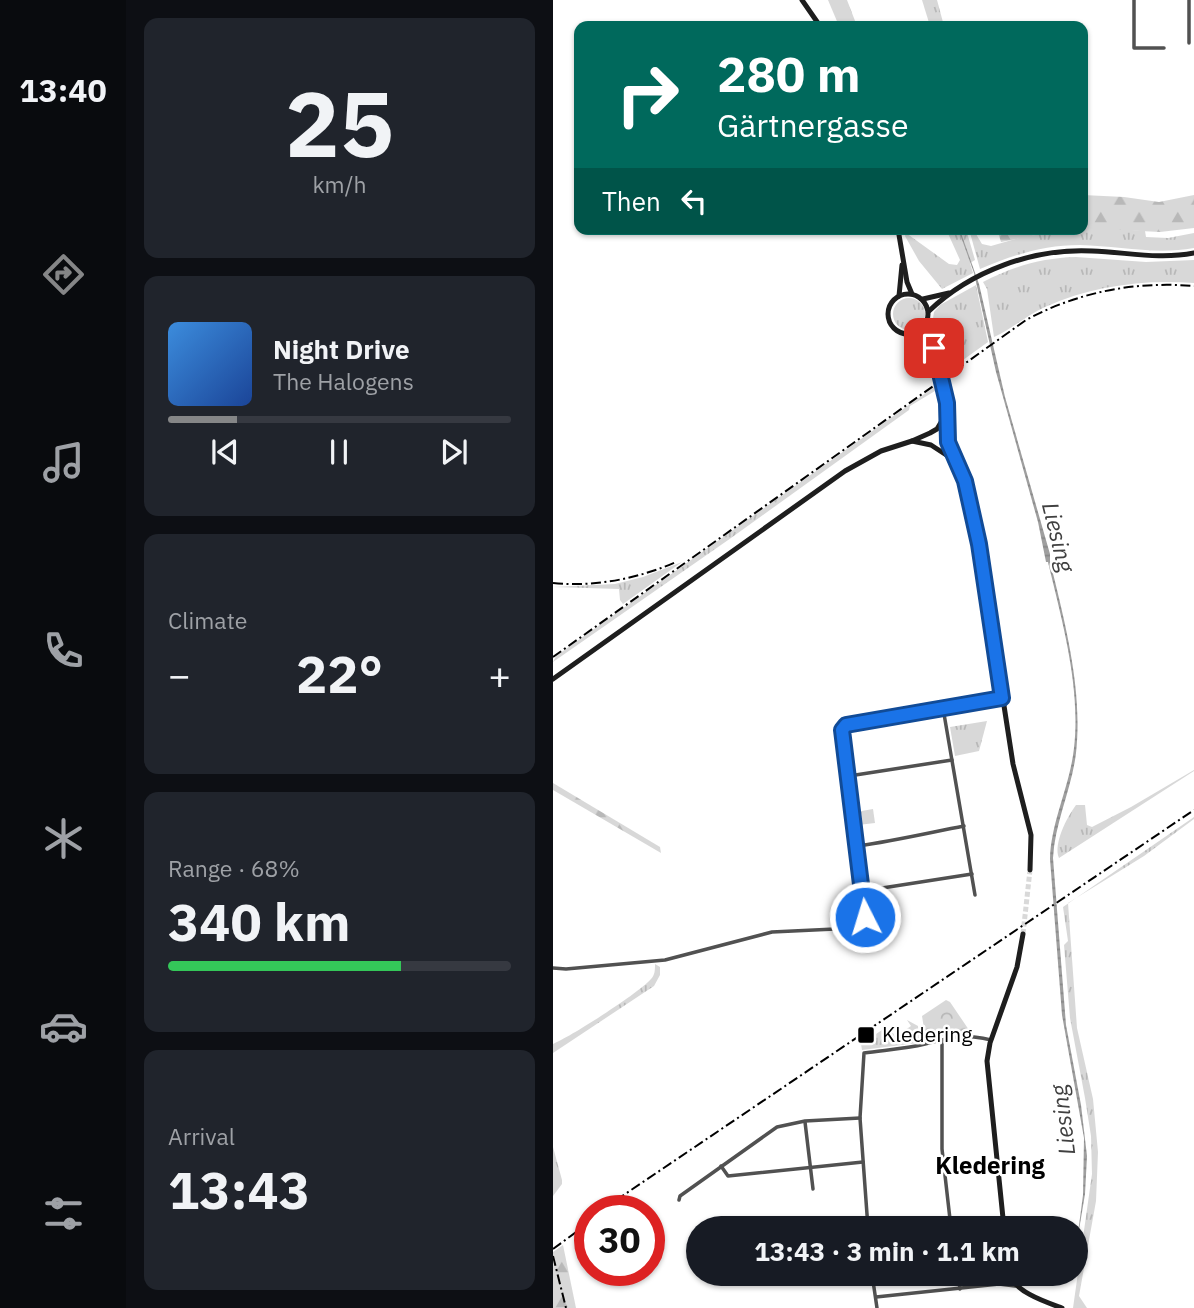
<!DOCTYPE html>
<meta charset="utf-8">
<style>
body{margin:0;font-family:"IBM Plex Sans",sans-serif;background:#20242c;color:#f1f3f6;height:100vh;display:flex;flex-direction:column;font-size:26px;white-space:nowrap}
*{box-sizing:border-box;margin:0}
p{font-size:23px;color:#9ea1a6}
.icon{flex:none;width:38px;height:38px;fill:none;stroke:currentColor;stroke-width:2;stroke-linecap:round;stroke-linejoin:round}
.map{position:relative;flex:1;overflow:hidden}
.panel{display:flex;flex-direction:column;gap:18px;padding:18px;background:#0d0f14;width:427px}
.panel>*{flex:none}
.banner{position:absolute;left:21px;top:21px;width:514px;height:214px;border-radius:14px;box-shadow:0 2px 5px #0004;background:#00695c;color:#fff;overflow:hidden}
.speed{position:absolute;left:21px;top:1195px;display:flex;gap:14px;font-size:35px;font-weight:700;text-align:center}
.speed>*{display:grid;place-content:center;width:91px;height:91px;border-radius:50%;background:#171b24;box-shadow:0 2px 5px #0004;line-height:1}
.speed .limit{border:10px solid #d22;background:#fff;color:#111}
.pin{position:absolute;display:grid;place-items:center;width:60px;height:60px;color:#fff;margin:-30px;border-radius:14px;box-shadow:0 4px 10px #0006}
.me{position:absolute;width:77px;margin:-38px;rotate:355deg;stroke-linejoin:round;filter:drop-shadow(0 0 5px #0008)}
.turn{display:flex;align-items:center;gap:24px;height:147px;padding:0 28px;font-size:32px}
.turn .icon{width:91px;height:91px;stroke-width:2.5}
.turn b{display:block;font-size:49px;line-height:60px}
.then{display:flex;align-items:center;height:66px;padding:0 28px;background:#0003;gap:14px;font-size:26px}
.big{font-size:52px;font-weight:800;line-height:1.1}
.panel .widget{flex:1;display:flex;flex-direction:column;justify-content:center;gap:10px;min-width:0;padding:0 24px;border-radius:14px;background:#20242c}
.panel .dial{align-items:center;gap:0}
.dial b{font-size:91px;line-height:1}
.song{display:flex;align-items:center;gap:21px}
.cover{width:84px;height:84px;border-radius:10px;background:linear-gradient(135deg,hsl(210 70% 55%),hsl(220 70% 35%))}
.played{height:7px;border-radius:4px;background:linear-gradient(90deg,#858687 20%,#363941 20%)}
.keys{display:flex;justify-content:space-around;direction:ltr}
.heat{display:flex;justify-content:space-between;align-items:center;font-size:38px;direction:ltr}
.charge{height:10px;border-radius:5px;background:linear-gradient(90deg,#34c759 68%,#363941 0)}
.trip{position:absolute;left:133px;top:1216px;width:402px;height:70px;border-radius:35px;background:#171b24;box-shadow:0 2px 5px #0004;font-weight:800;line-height:70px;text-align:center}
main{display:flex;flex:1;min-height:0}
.tab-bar{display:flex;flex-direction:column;width:126px;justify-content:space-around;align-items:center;background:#090b0e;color:#9ea1a6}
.tab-bar .icon{width:49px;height:49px}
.tab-bar .current{color:#858687}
.tab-bar b{font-size:32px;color:#f1f3f6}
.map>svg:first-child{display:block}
.grass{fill:url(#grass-tufts)}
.forest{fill:url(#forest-firs)}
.park{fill:url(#park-crowns)}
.water{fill:url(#water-rules)}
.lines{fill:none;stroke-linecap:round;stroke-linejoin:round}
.secondary-tunnel{stroke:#d9d9d9;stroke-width:5;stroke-dasharray:5 2.5;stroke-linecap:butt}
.street{stroke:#515151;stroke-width:3.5}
.secondary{stroke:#1e1e1e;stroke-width:5}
.rail{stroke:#000;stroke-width:2;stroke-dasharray:10 3.5 2 3.5;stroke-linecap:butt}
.route-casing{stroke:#114b97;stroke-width:18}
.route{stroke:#1a73e8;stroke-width:12}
.poi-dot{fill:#000;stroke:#fff;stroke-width:2.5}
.labels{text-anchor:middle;stroke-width:5;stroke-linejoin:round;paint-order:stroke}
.poi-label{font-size:21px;fill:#000;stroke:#fff;text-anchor:start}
.water-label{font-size:23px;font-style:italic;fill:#404040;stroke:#fff}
.quarter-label{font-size:24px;font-weight:bold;fill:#000;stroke:#fff}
</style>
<main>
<nav class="tab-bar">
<b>13:40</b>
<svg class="icon current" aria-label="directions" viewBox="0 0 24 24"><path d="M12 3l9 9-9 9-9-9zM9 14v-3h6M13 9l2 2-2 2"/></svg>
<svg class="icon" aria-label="music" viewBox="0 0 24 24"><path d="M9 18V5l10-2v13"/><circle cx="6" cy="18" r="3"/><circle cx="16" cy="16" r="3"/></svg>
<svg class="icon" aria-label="phone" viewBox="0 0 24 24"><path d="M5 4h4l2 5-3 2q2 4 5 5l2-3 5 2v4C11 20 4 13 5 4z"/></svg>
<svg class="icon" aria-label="climate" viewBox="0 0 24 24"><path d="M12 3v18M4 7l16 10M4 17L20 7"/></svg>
<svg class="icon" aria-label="car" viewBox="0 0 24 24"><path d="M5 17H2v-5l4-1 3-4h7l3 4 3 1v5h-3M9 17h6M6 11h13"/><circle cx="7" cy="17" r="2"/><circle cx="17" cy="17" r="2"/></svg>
<svg class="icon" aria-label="filters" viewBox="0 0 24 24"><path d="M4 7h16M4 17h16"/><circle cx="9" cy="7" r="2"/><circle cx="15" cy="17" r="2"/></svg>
</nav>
<section class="panel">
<div class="widget dial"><b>25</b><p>km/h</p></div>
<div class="widget">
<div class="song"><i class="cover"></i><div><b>Night Drive</b><p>The Halogens</p></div></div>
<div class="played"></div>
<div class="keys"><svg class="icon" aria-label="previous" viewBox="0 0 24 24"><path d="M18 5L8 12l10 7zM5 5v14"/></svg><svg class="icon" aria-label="pause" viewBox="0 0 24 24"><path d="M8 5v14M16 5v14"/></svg><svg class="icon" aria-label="next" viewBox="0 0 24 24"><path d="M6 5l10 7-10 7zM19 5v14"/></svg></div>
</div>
<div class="widget"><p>Climate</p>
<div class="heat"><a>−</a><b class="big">22°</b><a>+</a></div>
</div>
<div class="widget"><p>Range · 68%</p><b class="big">340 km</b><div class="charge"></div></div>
<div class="widget"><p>Arrival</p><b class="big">13:43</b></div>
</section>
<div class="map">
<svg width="641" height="1308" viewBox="0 0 641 1308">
<defs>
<pattern id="grass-tufts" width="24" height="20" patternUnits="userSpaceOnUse" patternTransform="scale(1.75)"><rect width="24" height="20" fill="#d8d8d8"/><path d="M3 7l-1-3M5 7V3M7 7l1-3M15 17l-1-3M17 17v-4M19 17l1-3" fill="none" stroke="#b8b8b8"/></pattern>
<pattern id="forest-firs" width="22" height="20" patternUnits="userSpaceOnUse" patternTransform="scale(1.75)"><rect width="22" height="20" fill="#d8d8d8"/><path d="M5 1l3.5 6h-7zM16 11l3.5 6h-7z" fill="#b8b8b8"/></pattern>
<pattern id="park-crowns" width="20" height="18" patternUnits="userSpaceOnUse" patternTransform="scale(1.75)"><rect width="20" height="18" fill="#d8d8d8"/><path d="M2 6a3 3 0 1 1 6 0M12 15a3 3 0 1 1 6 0" fill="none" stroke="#b8b8b8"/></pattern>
<pattern id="water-rules" width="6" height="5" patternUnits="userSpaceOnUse" patternTransform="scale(1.75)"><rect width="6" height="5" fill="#9f9f9f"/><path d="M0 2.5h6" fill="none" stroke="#878787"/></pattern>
</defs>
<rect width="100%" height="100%" fill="#fff"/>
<g class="grass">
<polygon points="275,0 294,0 304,26 286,26"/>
<polygon points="369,0 384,0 391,26 377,26"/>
<path d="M538,227L592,231L593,237L615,238L641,233V248C603,255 565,246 527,245C491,245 460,255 427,269L416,229H420L429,244L438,246L469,237Z"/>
<polygon points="393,229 413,229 422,260 417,263 420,273 389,289 366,261 352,236 353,233 396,264 404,265 407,260"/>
<path d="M523,257L593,262L641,260V283C591,279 538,286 492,307C474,315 459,329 441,337L434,289L430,282C461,266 489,258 523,257Z"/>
<polygon points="423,285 435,342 392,373 388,350 378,331 381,312 387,305"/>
<circle cx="356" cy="314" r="16"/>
<polygon points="381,387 382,391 357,406 356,410 178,538 0,662 3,656"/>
<polygon points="129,562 70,604 67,600 66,589 0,587 62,584 90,577"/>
<polygon points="434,721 426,751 402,756 397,727"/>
<path d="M641,770V771L506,858C500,844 514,817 523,805H532L534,825L539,827L578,807Z"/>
<polygon points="320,809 322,823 305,825 303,812"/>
<polygon points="641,817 641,819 591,856 515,903 524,1028 540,1099 545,1152 543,1201 526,1296 534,1308 520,1308 539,1174 538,1136 532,1098 517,1018 511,945 515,941 510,907"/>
<path d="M102,964L107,967V975L101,986L0,1053V1044C17,1037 86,993 98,979C102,975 102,970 102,964Z"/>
<polygon points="354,1020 365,1026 366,1041 364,1043 309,1050 308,1044 329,1030 332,1035 340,1033 342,1037 358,1026"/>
<polygon points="0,1147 9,1180 9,1184 0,1196"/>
</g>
<g class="forest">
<polygon points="530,195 571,197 606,202 641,195 641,228 607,232 530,228"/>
<polygon points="444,229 515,229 448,242"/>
<polygon points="0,783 107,847 108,853 0,790"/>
<polygon points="10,1245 23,1308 0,1308 0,1252"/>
</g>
<polygon class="park" points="393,1000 397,1002 416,1030 415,1033 394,1034 373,1041 369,1016"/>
<path class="water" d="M401,229H409L410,232L408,233L426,284L452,397L497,554V561C512,623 530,689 523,753C519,788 502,822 500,858L513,1025L528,1105L534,1156L532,1194L523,1248L530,1195L531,1138L509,1015L497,859C498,821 517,786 521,748C528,687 509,621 495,562H493L485,522L443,372L421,273L407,234L404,235Z"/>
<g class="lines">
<polyline class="secondary-tunnel" points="470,934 477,870"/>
<g class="street">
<polyline points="581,0 581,48 611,48"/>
<polyline points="636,0 636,43"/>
<polyline points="390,708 422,895"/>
<polyline points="296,776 399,760"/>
<path d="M305,846C341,841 375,833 411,826"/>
<polyline points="310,891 419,874"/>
<polyline points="0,968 13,969 112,960 219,932 303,928 311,920 312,905 289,730 293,725 449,698"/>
<polyline points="389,1040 389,1149 398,1228"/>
<polyline points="252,1122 260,1189"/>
<polyline points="168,1166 175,1176 310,1162"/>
<polyline points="126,1200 127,1196 224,1127 252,1121 307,1118"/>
<path d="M315,1228L307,1118L311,1053C331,1050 352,1049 372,1044C402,1037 406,1033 438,1040"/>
<polyline points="319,1274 324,1308"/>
<polyline points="405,1274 407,1289"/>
<polyline points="323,1297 446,1284 462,1286"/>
</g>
<g class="secondary">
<polyline points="249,0 267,26"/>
<polyline points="345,229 354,282 359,294"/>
<circle cx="355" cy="314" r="20"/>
<polyline points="346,296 349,265"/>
<polyline points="370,299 396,293"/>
<path d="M376,311C418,271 480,248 539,251C573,252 606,260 641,253"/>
<polyline points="373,325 381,348 394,403 395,442 412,481 426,544 460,764 478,835 477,870"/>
<polyline points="362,333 381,354"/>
<polyline points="359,441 378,445 401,460"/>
<polyline points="0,679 292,471 328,451 359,441 377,433 384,429 393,414"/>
<polyline points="451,1228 434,1061 437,1043 464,967 470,934"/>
<path d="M455,1274C465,1293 490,1301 509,1308"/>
</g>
<g class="rail">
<path d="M0,583C42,587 84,579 123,562"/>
<path d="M0,657L473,320C525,292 582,281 641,286"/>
<polyline points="47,1211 641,810"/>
<polyline points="0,1249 37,1222"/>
<polyline points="0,1256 13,1308"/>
</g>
</g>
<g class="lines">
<defs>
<polyline id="route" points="312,917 289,730 293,725 449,698 426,544 412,481 395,442 394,403 381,348"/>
</defs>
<use href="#route" class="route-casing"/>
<use href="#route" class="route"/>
</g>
<rect class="poi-dot" x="304" y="1026" width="18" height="18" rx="3.5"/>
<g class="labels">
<g class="poi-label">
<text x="329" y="1042">Kledering</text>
</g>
<g class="water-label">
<text transform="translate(505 537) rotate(76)" y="8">Liesing</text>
<text transform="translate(510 1120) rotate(-97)" y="8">Liesing</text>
</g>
<g class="quarter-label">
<text x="437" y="1174">Kledering</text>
</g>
</g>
</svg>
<div class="speed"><div class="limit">30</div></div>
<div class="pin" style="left:381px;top:348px;background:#d93025"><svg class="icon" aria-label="arrive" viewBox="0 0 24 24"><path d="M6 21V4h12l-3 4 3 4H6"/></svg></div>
<svg class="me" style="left:312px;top:917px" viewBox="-20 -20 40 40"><circle r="17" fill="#1a73e8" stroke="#fff" stroke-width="3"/><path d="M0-11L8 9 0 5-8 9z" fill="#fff"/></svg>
<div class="trip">13:43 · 3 min · 1.1 km</div>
<div class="banner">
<div class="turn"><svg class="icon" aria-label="right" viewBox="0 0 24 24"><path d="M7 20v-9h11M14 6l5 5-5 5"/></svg><div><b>280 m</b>Gärtnergasse</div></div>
<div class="then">Then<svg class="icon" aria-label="left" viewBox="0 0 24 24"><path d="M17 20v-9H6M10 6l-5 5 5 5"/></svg></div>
</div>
</div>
</main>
